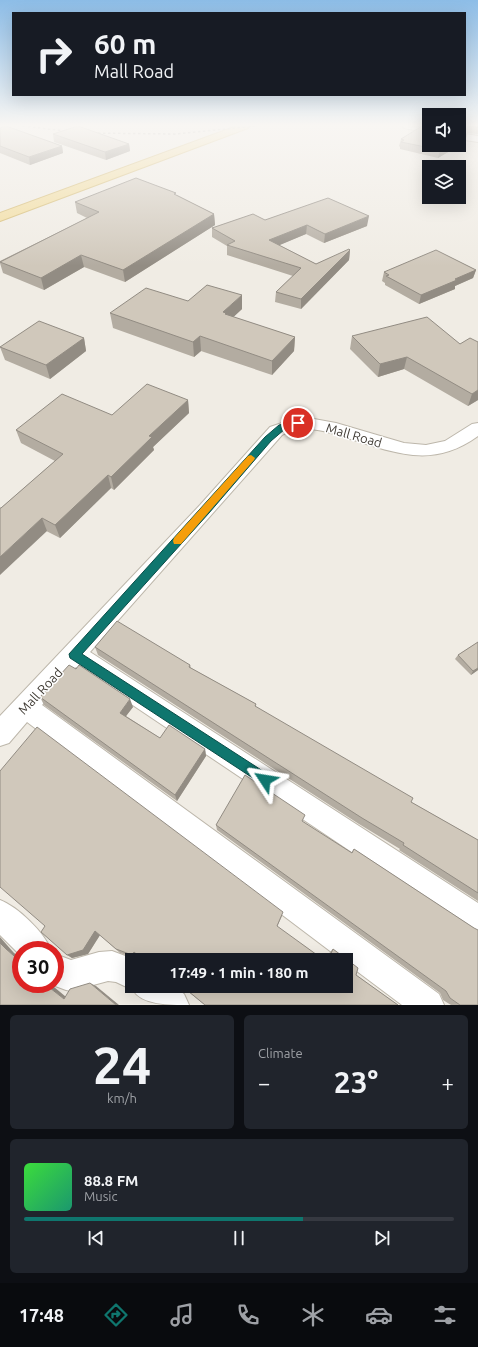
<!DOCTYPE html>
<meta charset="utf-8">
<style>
body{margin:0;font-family:Ubuntu,sans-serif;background:#20242c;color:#f1f3f6;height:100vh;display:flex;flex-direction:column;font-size:15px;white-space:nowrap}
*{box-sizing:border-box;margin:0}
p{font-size:13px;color:#9ea1a6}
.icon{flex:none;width:22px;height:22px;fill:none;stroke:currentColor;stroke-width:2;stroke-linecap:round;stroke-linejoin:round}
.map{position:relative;height:1005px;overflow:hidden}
.side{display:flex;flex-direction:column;gap:10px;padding:10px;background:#0d0f14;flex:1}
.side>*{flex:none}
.banner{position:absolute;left:12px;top:12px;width:454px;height:84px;border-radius:0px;box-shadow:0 4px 16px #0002;background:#171b24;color:#f1f3f6;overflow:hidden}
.controls{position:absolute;left:422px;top:108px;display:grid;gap:8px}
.controls a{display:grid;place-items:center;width:44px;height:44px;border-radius:0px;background:#171b24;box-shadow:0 4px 16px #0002;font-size:20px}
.speed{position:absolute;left:12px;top:941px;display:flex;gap:8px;font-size:20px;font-weight:700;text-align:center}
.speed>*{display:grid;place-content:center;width:52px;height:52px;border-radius:50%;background:#171b24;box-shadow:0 4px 16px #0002;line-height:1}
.speed .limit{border:6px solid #d22;background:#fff;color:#111}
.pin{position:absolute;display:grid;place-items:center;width:34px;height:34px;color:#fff;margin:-17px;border:2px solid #fff;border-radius:50%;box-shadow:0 1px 4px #0007}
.me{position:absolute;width:44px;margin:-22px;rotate:303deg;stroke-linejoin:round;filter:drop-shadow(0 0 3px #0008)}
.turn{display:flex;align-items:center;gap:14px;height:84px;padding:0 16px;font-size:18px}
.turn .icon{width:52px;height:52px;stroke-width:2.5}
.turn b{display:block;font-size:28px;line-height:34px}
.big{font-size:30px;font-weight:700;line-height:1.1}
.side .card{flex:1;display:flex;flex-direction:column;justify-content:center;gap:6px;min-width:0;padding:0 14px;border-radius:6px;background:#20242c}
.side .dial{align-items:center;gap:0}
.dial b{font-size:52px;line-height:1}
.song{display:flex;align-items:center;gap:12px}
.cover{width:48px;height:48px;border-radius:6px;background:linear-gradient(135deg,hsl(120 70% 55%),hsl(160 70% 35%))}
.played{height:4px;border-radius:2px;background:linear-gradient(90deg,#0f766e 65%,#363941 65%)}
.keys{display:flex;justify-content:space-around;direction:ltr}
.heat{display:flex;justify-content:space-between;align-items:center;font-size:22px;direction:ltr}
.side .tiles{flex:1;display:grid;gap:10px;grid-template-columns:1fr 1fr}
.card:last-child{grid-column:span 2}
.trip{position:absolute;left:125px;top:953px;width:228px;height:40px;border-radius:0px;background:#171b24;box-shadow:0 4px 16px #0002;font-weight:700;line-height:40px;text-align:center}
.dock{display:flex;height:64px;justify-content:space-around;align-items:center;background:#090b0e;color:#9ea1a6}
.dock .icon{width:28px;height:28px}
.dock .selected{color:#0f766e}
.dock b{font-size:18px;color:#f1f3f6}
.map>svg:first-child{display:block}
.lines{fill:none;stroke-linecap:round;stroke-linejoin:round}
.minor-casing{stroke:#bdb7ab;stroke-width:2}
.tertiary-casing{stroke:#bdb7ab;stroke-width:2}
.primary-casing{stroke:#d4b96d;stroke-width:2}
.minor{fill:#fff;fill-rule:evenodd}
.tertiary{fill:#fff;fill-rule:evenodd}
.primary{fill:#f2dc9b;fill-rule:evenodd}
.rail{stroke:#939393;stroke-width:1.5;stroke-dasharray:2.5 2.5;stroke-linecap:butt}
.wall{fill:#b3aca1}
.shaded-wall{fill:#928c83}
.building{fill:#d0c8bb;stroke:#928c83}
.route{fill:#0f766e;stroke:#0a4d48}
.slow{fill:#f59e0b}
.labels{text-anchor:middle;stroke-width:3;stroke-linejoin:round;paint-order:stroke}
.street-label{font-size:13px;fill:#413c35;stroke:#fff}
</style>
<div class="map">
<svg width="478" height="1005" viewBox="0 0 478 1005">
<rect width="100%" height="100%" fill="#f0ece4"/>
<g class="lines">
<defs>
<g id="minor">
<path d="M294,419H314L336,423L404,443L426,445L445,441L472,424L478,423V436C431,470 394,452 344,437C329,432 312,427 296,430C291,430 286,433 282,435L90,652L478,903V935L468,930L76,667L42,705L439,994L444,1005H402L346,963V960H342L27,722L9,743L0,746V716L200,505L270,427Z"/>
<path d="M0,900C18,907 44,932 51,950H21V956L0,935Z"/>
<path d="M112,951L136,960H132V986H173L184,994L189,1005C169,1005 142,1005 133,990L116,982L108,981L71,991L66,990L50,984H55V954L71,960L99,952Z"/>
</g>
<g id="tertiary">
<polygon points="402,126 429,127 429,133 404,128"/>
<polygon points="459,133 478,136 478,142 459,139"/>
</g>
<polygon id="primary" points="237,126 250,126 248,128 0,221 0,213"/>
</defs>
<use href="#minor" class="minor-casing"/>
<use href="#tertiary" class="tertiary-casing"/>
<use href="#primary" class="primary-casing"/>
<use href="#minor" class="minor"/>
<use href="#tertiary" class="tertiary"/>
<use href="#primary" class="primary"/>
<g class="rail">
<polyline points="23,126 74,132"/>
<polyline points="88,133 176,134 255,126"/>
</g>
</g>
<g class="wall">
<polygon points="459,126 478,126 478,134 477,134 460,132 460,133 467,134 465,142 438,158 400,149 400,147 399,146 401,139 429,145"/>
<polygon points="0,128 62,146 63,153 30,165 0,153"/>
<polygon points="53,134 129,144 130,151 106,160 54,142"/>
<polygon points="177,195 214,214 215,225 125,282 84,267 44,290 3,273 0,263 0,261 87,218 77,213 75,202"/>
<polygon points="265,220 367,226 324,243 306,234 279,245 316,264 350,250 349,260 301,309 275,302 276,292 293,276 227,255 227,246 212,237 212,228"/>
<polygon points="476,270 473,278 455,286 455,289 419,304 385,285 385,283 382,281 384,272"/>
<polygon points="188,301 242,309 233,317 295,337 294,351 272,375 201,351 194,357 113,328 110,313"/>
<polygon points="352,336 460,344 478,342 478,400 468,406 404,369 378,377 350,349"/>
<polygon points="84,338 86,351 50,379 5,360 0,347"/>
<polygon points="188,400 189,413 153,447 154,450 114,490 111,488 60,538 1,508 55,461 21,443 16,430 112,415"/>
<polygon points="478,642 478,670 471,675 455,659 458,655"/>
<polygon points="95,647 190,665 191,668 256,704 256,707 411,802 478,840 478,901 399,850 400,849 359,824 98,655"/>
<polygon points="40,697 133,707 126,716 160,738 205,749 206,756 177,801 44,705"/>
<polygon points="303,822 351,853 354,849 474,928 478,1005 451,1005 443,1000 440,993 217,830 216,825"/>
<polygon points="282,916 277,927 324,960 143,960 137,955 136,958 120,953 100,935 88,954 72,958 41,932"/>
<polygon points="333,949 349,961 356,975 398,1005 205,1005 181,986 346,986 346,960 326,960 330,952"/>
</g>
<g class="shaded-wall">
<polygon points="467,134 465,142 438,158 440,150 449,145 459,145 459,139"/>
<polygon points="129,144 130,151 106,160 105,152"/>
<polygon points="62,146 63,153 30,165 29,157"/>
<polygon points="214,214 215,225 125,282 123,270"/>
<polygon points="369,216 367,226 324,243 325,234"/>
<polygon points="307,225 306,234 268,250 269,240"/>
<polygon points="350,250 349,260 301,309 301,299"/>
<polygon points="81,255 84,267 44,290 41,278"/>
<polygon points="476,270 473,278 455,286 455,289 419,304 421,295 455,279"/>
<polygon points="242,295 242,309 226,324 223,312"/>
<polygon points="200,336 201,351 194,357 193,342"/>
<polygon points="295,337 294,351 272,375 272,361"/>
<polygon points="84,338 86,351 50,379 46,365"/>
<polygon points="407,357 404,369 378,377 380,364"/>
<polygon points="478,390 478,400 468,406 472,394"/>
<polygon points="188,400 189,413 153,447 154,450 114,490 111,477 149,436"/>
<polygon points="108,475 111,488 60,538 55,525"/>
<polygon points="42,518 47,531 0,575 0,557"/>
<polygon points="478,668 478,670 471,675 473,671"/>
<polygon points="130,699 133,707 123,720 120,713"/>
<polygon points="205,749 206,756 177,801 175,795"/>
<polygon points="95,931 100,935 88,954 72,958 67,955"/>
<polygon points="0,937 14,953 21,958 21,962 6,949 0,943"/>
<polygon points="134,952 137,955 136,958 132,955"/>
<polygon points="90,983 96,986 119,1005 116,1005"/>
<polygon points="45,984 49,984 49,985 54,987 71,1001 64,999"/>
</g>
<g class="building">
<polygon points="6,126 62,146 29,157 0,146 0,128"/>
<polygon points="78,126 129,144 105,152 53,134"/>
<polygon points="422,126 429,127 429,145 449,145 440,150 401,142 404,140 401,139"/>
<polygon points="459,126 460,126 460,133 467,134 459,139"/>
<polygon points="465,126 478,126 478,127"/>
<polygon points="136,178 176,193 174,194 214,214 123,270 81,255 41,278 0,262 99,212 75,202"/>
<polygon points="328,198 369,216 325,234 307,225 269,240 316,264 349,249 350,250 301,299 276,292 301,268 227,245 235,241 212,228 253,214 265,220"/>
<polygon points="436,250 476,270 455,279 457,280 421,295 386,276 389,275 384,272"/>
<polygon points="207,285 242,295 223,312 226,313 225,314 295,337 272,361 200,336 193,342 110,313 146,288 188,301"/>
<polygon points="427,317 460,344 470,338 478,342 478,390 472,394 407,357 380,364 352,336"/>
<polygon points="39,321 84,338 46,365 0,347"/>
<polygon points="147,384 188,400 149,436 152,437 111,477 108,475 55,525 42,518 0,557 0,508 1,508 63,454 16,430 62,394 112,415"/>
<polygon points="117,621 190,665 189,667 256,704 255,706 413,798 411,802 478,840 478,893 403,845 404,843 362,818 95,647"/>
<polygon points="478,642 478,668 473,671 458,655"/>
<polygon points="69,665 76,669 79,665 130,699 120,713 160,738 169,725 205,749 175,795 40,697"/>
<polygon points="37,727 283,912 277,926 324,960 144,960 134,952 132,955 116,949 95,931 83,950 67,955 41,932 45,926 0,887 0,771"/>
<polygon points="245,775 305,815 302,821 352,853 354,849 474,928 478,930 478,1005 460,1005 450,998 446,991 216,825"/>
<polygon points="0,943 6,949 21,962 21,984 45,984 64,999 70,989 90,983 116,1005 0,1005"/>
<polygon points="333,949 345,958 348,958 349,961 358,968 356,975 398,1005 205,1005 182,986 346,986 346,960 328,960"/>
</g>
<linearGradient id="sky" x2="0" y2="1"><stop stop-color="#8dbde7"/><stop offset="0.47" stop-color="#f8f6f3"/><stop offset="1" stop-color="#f8f6f3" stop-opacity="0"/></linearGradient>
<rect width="478" height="266" fill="url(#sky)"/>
<polygon class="route" points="298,421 303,423 301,425 285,429 271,441 209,513 82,654 269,775 271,780 269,784 265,786 70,658 69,654 265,437 279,425"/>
<polygon class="slow" points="251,455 255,458 254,460 181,544 174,544 173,541 174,538 248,456"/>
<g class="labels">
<g class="street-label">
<text transform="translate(354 435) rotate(16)" y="5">Mall Road</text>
<text transform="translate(40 691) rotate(-47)" y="5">Mall Road</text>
</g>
</g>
</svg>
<div class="controls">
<a><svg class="icon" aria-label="sound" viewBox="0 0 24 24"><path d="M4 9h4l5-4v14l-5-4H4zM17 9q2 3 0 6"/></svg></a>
<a><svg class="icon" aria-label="layers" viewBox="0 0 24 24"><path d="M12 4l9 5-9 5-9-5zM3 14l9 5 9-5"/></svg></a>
</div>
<div class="speed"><div class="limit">30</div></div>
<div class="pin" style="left:298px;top:423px;background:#d93025"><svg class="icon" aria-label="arrive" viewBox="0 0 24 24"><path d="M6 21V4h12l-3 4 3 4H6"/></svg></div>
<svg class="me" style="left:265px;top:780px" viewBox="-20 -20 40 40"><path d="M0-17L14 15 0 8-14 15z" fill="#0f766e" stroke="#fff" stroke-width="4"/></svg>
<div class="trip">17:49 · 1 min · 180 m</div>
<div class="banner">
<div class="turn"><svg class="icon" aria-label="right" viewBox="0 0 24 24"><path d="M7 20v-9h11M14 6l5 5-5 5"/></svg><div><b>60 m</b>Mall Road</div></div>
</div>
</div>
<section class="side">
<div class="tiles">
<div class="card dial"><b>24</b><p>km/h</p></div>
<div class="card"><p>Climate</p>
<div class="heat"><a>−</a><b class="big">23°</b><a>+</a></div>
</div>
<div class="card">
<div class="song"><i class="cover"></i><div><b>88.8 FM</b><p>Music</p></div></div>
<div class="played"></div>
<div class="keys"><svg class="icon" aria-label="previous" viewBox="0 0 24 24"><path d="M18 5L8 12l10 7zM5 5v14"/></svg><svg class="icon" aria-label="pause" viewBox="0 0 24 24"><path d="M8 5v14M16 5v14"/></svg><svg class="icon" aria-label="next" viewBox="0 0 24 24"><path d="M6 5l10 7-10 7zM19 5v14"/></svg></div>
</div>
</div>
</section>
<nav class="dock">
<b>17:48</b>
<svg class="icon selected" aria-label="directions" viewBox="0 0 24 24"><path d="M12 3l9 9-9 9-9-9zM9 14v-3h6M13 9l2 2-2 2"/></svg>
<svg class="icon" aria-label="music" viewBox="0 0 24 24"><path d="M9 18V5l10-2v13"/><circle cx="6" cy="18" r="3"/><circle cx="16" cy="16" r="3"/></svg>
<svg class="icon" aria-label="phone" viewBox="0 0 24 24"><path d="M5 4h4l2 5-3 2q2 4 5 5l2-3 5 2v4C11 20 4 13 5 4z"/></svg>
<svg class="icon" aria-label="climate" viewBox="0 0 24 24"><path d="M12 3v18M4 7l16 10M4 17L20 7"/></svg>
<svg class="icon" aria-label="car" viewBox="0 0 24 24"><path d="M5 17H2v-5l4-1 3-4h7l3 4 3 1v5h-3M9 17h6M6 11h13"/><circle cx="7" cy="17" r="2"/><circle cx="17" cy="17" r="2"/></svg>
<svg class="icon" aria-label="filters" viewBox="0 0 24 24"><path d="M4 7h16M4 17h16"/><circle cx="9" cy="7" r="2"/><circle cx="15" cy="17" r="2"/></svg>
</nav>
